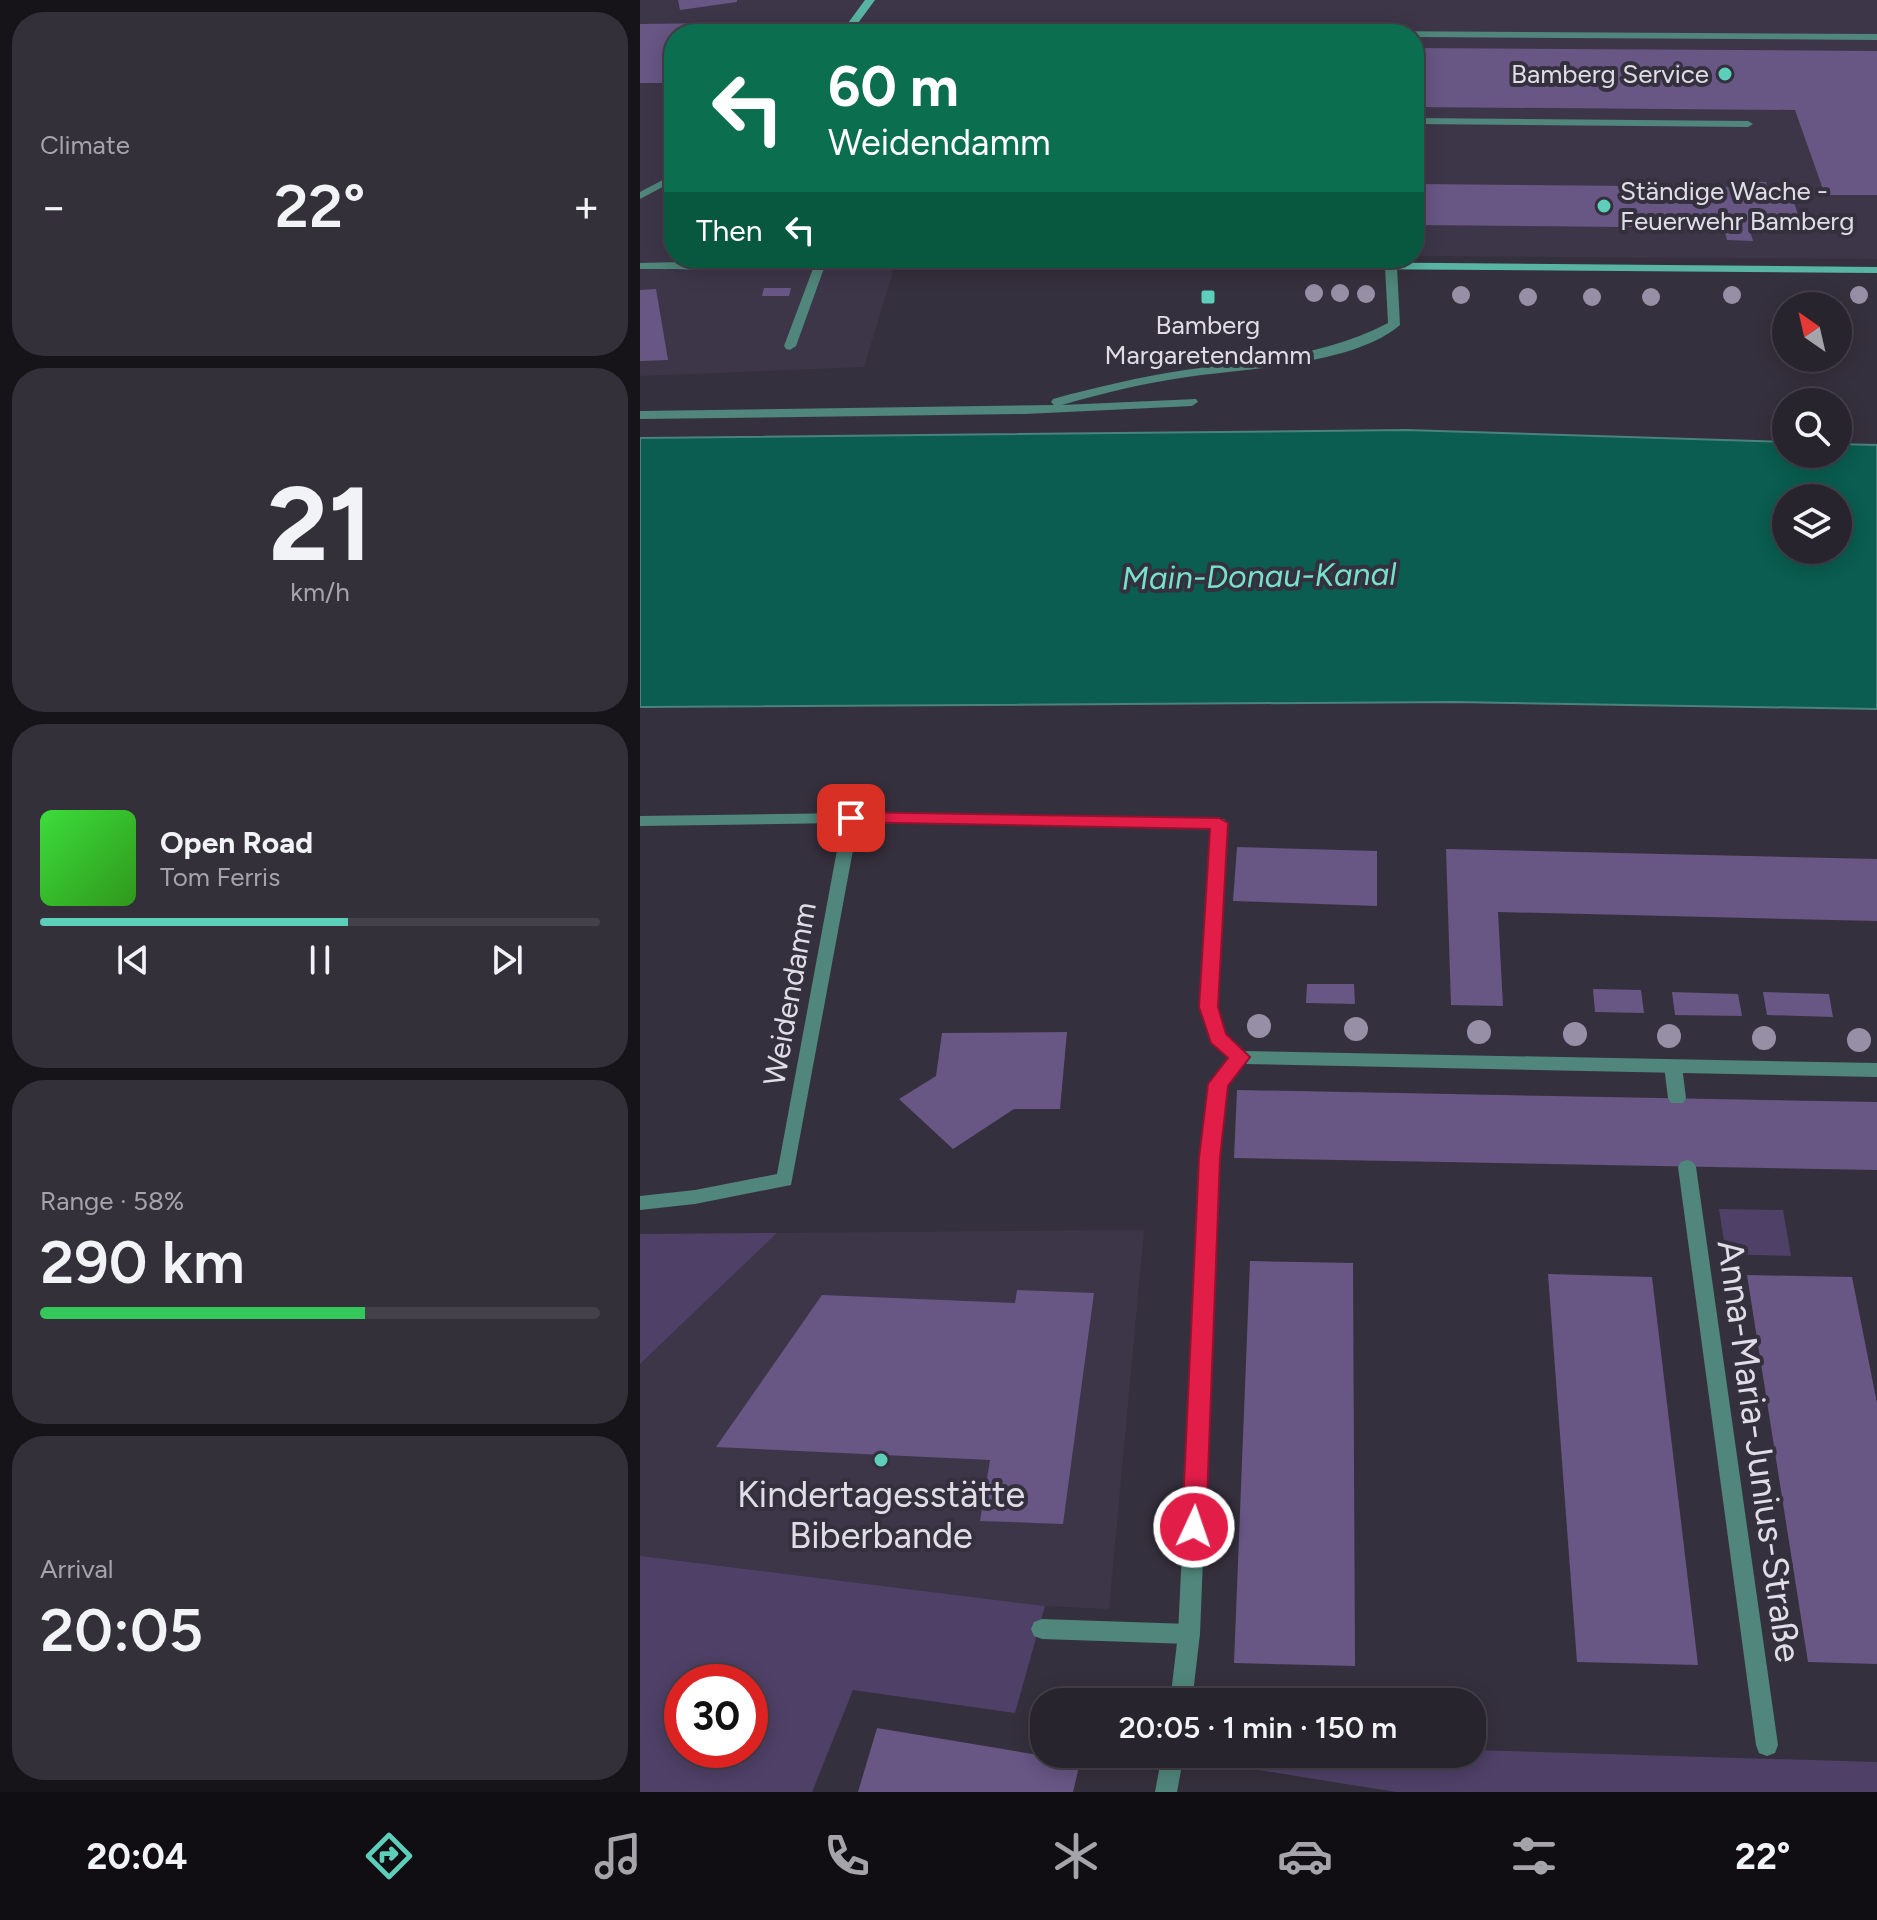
<!DOCTYPE html>
<meta charset="utf-8">
<style>
body{margin:0;font-family:Figtree,sans-serif;background:#34303a;color:#f1f3f6;height:100vh;display:flex;flex-direction:column;font-size:30px;white-space:nowrap}
*{box-sizing:border-box;margin:0}
p{font-size:26px;color:#a5a4aa}
.icon{flex:none;width:44px;height:44px;fill:none;stroke:currentColor;stroke-width:2;stroke-linecap:round;stroke-linejoin:round}
.map{position:relative;flex:1;overflow:hidden}
.drawer{display:flex;flex-direction:column;gap:12px;padding:12px;background:#161419;width:640px}
.drawer>*{flex:none}
.banner{position:absolute;left:24px;top:24px;width:760px;height:244px;border-radius:32px;box-shadow:0 4px 20px #0003,0 0 0 2px #44414a;background:#0b6e4f;color:#fff;overflow:hidden}
.needle{width:52px;rotate:326deg}
.buttons{position:absolute;left:1132px;top:292px;display:grid;gap:16px}
.buttons a{display:grid;place-items:center;width:80px;height:80px;border-radius:50%;background:#28242e;box-shadow:0 4px 20px #0003,0 0 0 2px #44414a;font-size:40px}
.speed{position:absolute;left:24px;top:1664px;display:flex;gap:16px;font-size:40px;font-weight:700;text-align:center}
.speed>*{display:grid;place-content:center;width:104px;height:104px;border-radius:50%;background:#28242e;box-shadow:0 4px 20px #0003,0 0 0 2px #44414a;line-height:1}
.speed .limit{border:12px solid #d22;background:#fff;color:#111}
.pin{position:absolute;display:grid;place-items:center;width:68px;height:68px;color:#fff;margin:-34px;border-radius:16px;box-shadow:0 4px 12px #0006}
.me{position:absolute;width:88px;margin:-44px;rotate:3deg;stroke-linejoin:round;filter:drop-shadow(0 0 6px #0008)}
.turn{display:flex;align-items:center;gap:28px;height:168px;padding:0 32px;font-size:36px}
.turn .icon{width:104px;height:104px;stroke-width:2.5}
.turn b{display:block;font-size:56px;line-height:68px}
.then{display:flex;align-items:center;height:76px;padding:0 32px;background:#0003;gap:16px;font-size:30px}
.big{font-size:60px;font-weight:600;line-height:1.1}
.drawer .tile{flex:1;display:flex;flex-direction:column;justify-content:center;gap:12px;min-width:0;padding:0 28px;border-radius:32px;background:#34303a}
.drawer .dial{align-items:center;gap:0}
.dial b{font-size:104px;line-height:1}
.song{display:flex;align-items:center;gap:24px}
.cover{width:96px;height:96px;border-radius:12px;background:linear-gradient(135deg,hsl(120 70% 55%),hsl(110 70% 35%))}
.played{height:8px;border-radius:4px;background:linear-gradient(90deg,#5dceb9 55%,#44414a 55%)}
.keys{display:flex;justify-content:space-around;direction:ltr}
.heat{display:flex;justify-content:space-between;align-items:center;font-size:44px;direction:ltr}
.charge{height:12px;border-radius:6px;background:linear-gradient(90deg,#34c759 58%,#44414a 0)}
.trip{position:absolute;left:390px;top:1688px;width:456px;height:80px;border-radius:32px;background:#28242e;box-shadow:0 4px 20px #0003,0 0 0 2px #44414a;font-weight:600;line-height:80px;text-align:center}
.tabs{display:flex;height:128px;justify-content:space-around;align-items:center;background:#100e12;color:#a5a4aa}
.tabs .icon{width:56px;height:56px}
.tabs .current{color:#5dceb9}
.tabs b{font-size:36px;color:#f1f3f6}
main{display:flex;flex:1;min-height:0}
.map>svg:first-child{display:block}
.built{fill:#3d3649}
.green{fill:#4f4067;fill-rule:evenodd}
.water{fill:#0a5d50;stroke:#4a837d;stroke-width:2;fill-rule:evenodd}
.building{fill:#685684}
.lines{fill:none;stroke-linecap:round;stroke-linejoin:round}
.lane{fill:#50867b;fill-rule:evenodd}
.street{fill:#50867b;fill-rule:evenodd}
.secondary{fill:#59b5a3;fill-rule:evenodd}
.tree{fill:#978fa6}
.route{fill:#e11d48;stroke:#92132f;stroke-width:2}
.poi-dot{fill:#5dceb9;stroke:#35303d;stroke-width:3}
.labels{text-anchor:middle;stroke-width:8;stroke-linejoin:round;paint-order:stroke}
.far-poi-label{font-size:26px;fill:#e0dde6;stroke:#35303d;text-anchor:end}
.street-label{font-size:30px;fill:#e0dde6;stroke:#35303d}
.water-label{font-size:32px;font-style:italic;fill:#76e2cd;stroke:#35303d}
.near-street-label{font-size:36px;fill:#e0dde6;stroke:#35303d}
.near-poi-label{font-size:36px;fill:#e0dde6;stroke:#35303d}
</style>
<main>
<section class="drawer">
<div class="tile"><p>Climate</p>
<div class="heat"><a>−</a><b class="big">22°</b><a>+</a></div>
</div>
<div class="tile dial"><b>21</b><p>km/h</p></div>
<div class="tile">
<div class="song"><i class="cover"></i><div><b>Open Road</b><p>Tom Ferris</p></div></div>
<div class="played"></div>
<div class="keys"><svg class="icon" aria-label="previous" viewBox="0 0 24 24"><path d="M18 5L8 12l10 7zM5 5v14"/></svg><svg class="icon" aria-label="pause" viewBox="0 0 24 24"><path d="M8 5v14M16 5v14"/></svg><svg class="icon" aria-label="next" viewBox="0 0 24 24"><path d="M6 5l10 7-10 7zM19 5v14"/></svg></div>
</div>
<div class="tile"><p>Range · 58%</p><b class="big">290 km</b><div class="charge"></div></div>
<div class="tile"><p>Arrival</p><b class="big">20:05</b></div>
</section>
<div class="map">
<svg width="1237" height="1792" viewBox="0 0 1237 1792">
<rect width="100%" height="100%" fill="#35303d"/>
<g class="built">
<polygon points="0,0 1237,0 1237,259 774,256 774,34 34,34 34,258 257,258 224,367 0,376"/>
<polygon points="504,1230 469,1609 405,1606 0,1556 0,1364 137,1233"/>
</g>
<g class="green">
<polygon points="1079,1209 1143,1210 1151,1256 1086,1254"/>
<polygon points="137,1233 0,1364 0,1234"/>
<path d="M0,1556L405,1606L375,1713L213,1690L172,1792H0ZM42,1682H110V1750H42Z"/>
<polygon points="832,1750 1237,1762 1237,1792 756,1792 606,1768 608,1754 832,1754"/>
</g>
<path class="water" d="M766,430L1146,442V454H1198V444L1237,445V709L814,702L0,707V438ZM1146,498H1198V550H1146Z"/>
<g class="building">
<polygon points="38,0 97,0 97,2 40,10"/>
<polygon points="76,23 72,34 34,34 34,83 0,83 0,24"/>
<polygon points="774,48 1237,51 1237,195 1185,195 1155,110 774,107"/>
<polygon points="1099,181 1126,182 1128,187 1149,187 1162,227 1109,227 1113,241 1087,240 1084,228 774,225 774,184 1101,187"/>
<polygon points="124,288 151,288 149,296 122,296"/>
<polygon points="16,289 28,360 0,361 0,290"/>
<polygon points="597,847 737,851 737,906 593,901"/>
<polygon points="806,849 1237,859 1237,921 858,912 863,1006 811,1005"/>
<polygon points="667,984 714,984 715,1004 666,1003"/>
<polygon points="953,989 1001,990 1004,1013 955,1012"/>
<polygon points="1032,992 1098,994 1102,1016 1035,1015"/>
<polygon points="1123,992 1189,994 1193,1017 1127,1015"/>
<polygon points="427,1032 420,1109 374,1109 313,1149 259,1099 296,1076 302,1033"/>
<polygon points="597,1090 1237,1102 1237,1170 594,1158"/>
<polygon points="610,1261 713,1263 715,1666 594,1663"/>
<polygon points="908,1274 1012,1277 1058,1665 937,1662"/>
<polygon points="1107,1275 1212,1277 1237,1403 1237,1664 1168,1662"/>
<polygon points="377,1290 454,1293 423,1524 340,1521 350,1460 76,1447 182,1295 375,1303"/>
<polygon points="237,1728 440,1762 433,1792 218,1792"/>
</g>
<g class="lines">
<g class="lane">
<polygon points="727,31 1237,34 1237,40 774,37 774,34 722,34"/>
<polygon points="774,118 1108,121 1113,124 1108,127 774,124"/>
<polygon points="177,258 187,260 156,346 150,350 146,349 144,346"/>
<path d="M751,264L757,267L760,325C714,365 606,368 547,377C505,383 463,393 422,405L556,399L558,402L552,406L385,414L0,419V411L414,405L411,402L413,399C456,387 500,377 545,370C615,359 684,357 748,323L745,267Z"/>
<polygon points="211,813 584,819 587,823 577,1007 586,1035 609,1057 606,1062 594,1062 572,1042 561,1007 571,828 218,823 151,1185 55,1204 0,1210 0,1196 55,1190 137,1174 202,823 0,826 0,816"/>
<polygon points="1033,1060 1039,1061 1042,1066 1046,1098 1043,1103 1031,1103 1028,1098 1024,1066 1027,1061"/>
<polygon points="1047,1160 1053,1162 1056,1167 1138,1745 1135,1753 1127,1756 1119,1753 1116,1745 1038,1167 1041,1162"/>
<polygon points="402,1619 549,1624 557,1627 560,1634 557,1641 549,1644 402,1639 394,1636 391,1629 394,1622"/>
</g>
<g class="street">
<polygon points="34,174 34,181 0,199 0,192"/>
<path d="M205,258C182,273 36,269 0,269V263Z"/>
<polygon points="600,1051 1237,1063 1237,1077 604,1064 587,1086 579,1158 560,1634 552,1702 530,1702 538,1634 561,1158 569,1084 594,1052"/>
<polygon points="522,1754 544,1754 537,1792 515,1792"/>
</g>
<g class="secondary">
<polygon points="225,0 235,0 210,34 200,34"/>
<polygon points="265,258 1237,267 1237,273 438,267 271,261"/>
</g>
</g>
<g class="tree">
<circle cx="674" cy="293" r="9"/>
<circle cx="700" cy="293" r="9"/>
<circle cx="726" cy="294" r="9"/>
<circle cx="821" cy="295" r="9"/>
<circle cx="1092" cy="295" r="9"/>
<circle cx="1219" cy="295" r="9"/>
<circle cx="888" cy="297" r="9"/>
<circle cx="952" cy="297" r="9"/>
<circle cx="1011" cy="297" r="9"/>
<circle cx="619" cy="1026" r="12"/>
<circle cx="716" cy="1029" r="12"/>
<circle cx="839" cy="1032" r="12"/>
<circle cx="935" cy="1034" r="12"/>
<circle cx="1029" cy="1036" r="12"/>
<circle cx="1124" cy="1038" r="12"/>
<circle cx="1219" cy="1040" r="12"/>
</g>
<polygon class="route" points="211,812 579,818 588,823 578,1007 586,1034 610,1057 588,1086 580,1158 566,1527 562,1534 554,1537 545,1534 542,1527 559,1158 568,1084 588,1058 571,1043 559,1007 570,829 204,822 204,814"/>
<g class="poi-dot">
<circle cx="1085" cy="74" r="8"/>
<circle cx="964" cy="206" r="8"/>
<rect x="560" y="289" width="16" height="16" rx="4"/>
<circle cx="241" cy="1460" r="8"/>
</g>
<g class="labels">
<g class="far-poi-label">
<text x="1069" y="83">Bamberg Service</text>
<text x="980" y="200" text-anchor="start">Ständige Wache -<tspan x="980" dy="30">Feuerwehr Bamberg</tspan></text>
<text x="568" y="334" text-anchor="middle">Bamberg<tspan x="568" dy="30">Margaretendamm</tspan></text>
</g>
<g class="street-label">
<text transform="translate(150 994) rotate(-80)" y="10">Weidendamm</text>
</g>
<g class="water-label">
<text transform="translate(619 576) rotate(-1)" y="11">Main-Donau-Kanal</text>
</g>
<g class="near-street-label">
<text transform="translate(1120 1451) rotate(82)" y="13">Anna-Maria-Junius-Straße</text>
</g>
<g class="near-poi-label">
<text x="241" y="1507">Kindertagesstätte<tspan x="241" dy="41">Biberbande</tspan></text>
</g>
</g>
</svg>
<div class="buttons">
<a><svg class="needle" viewBox="-14 -14 28 28"><path d="M0-13l5 13h-10z" fill="#e53935"/><path d="M0 13l5-13h-10z" fill="#a5a4aa"/></svg></a>
<a><svg class="icon" aria-label="search" viewBox="0 0 24 24"><circle cx="10" cy="10" r="6"/><path d="M15 15l6 6"/></svg></a>
<a><svg class="icon" aria-label="layers" viewBox="0 0 24 24"><path d="M12 4l9 5-9 5-9-5zM3 14l9 5 9-5"/></svg></a>
</div>
<div class="speed"><div class="limit">30</div></div>
<div class="pin" style="left:211px;top:818px;background:#d93025"><svg class="icon" aria-label="arrive" viewBox="0 0 24 24"><path d="M6 21V4h12l-3 4 3 4H6"/></svg></div>
<svg class="me" style="left:554px;top:1527px" viewBox="-20 -20 40 40"><circle r="17" fill="#e11d48" stroke="#fff" stroke-width="3"/><path d="M0-11L8 9 0 5-8 9z" fill="#fff"/></svg>
<div class="trip">20:05 · 1 min · 150 m</div>
<div class="banner">
<div class="turn"><svg class="icon" aria-label="left" viewBox="0 0 24 24"><path d="M17 20v-9H6M10 6l-5 5 5 5"/></svg><div><b>60 m</b>Weidendamm</div></div>
<div class="then">Then<svg class="icon" aria-label="left" viewBox="0 0 24 24"><path d="M17 20v-9H6M10 6l-5 5 5 5"/></svg></div>
</div>
</div>
</main>
<nav class="tabs">
<b>20:04</b>
<svg class="icon current" aria-label="directions" viewBox="0 0 24 24"><path d="M12 3l9 9-9 9-9-9zM9 14v-3h6M13 9l2 2-2 2"/></svg>
<svg class="icon" aria-label="music" viewBox="0 0 24 24"><path d="M9 18V5l10-2v13"/><circle cx="6" cy="18" r="3"/><circle cx="16" cy="16" r="3"/></svg>
<svg class="icon" aria-label="phone" viewBox="0 0 24 24"><path d="M5 4h4l2 5-3 2q2 4 5 5l2-3 5 2v4C11 20 4 13 5 4z"/></svg>
<svg class="icon" aria-label="climate" viewBox="0 0 24 24"><path d="M12 3v18M4 7l16 10M4 17L20 7"/></svg>
<svg class="icon" aria-label="car" viewBox="0 0 24 24"><path d="M5 17H2v-5l4-1 3-4h7l3 4 3 1v5h-3M9 17h6M6 11h13"/><circle cx="7" cy="17" r="2"/><circle cx="17" cy="17" r="2"/></svg>
<svg class="icon" aria-label="filters" viewBox="0 0 24 24"><path d="M4 7h16M4 17h16"/><circle cx="9" cy="7" r="2"/><circle cx="15" cy="17" r="2"/></svg>
<b>22°</b>
</nav>
